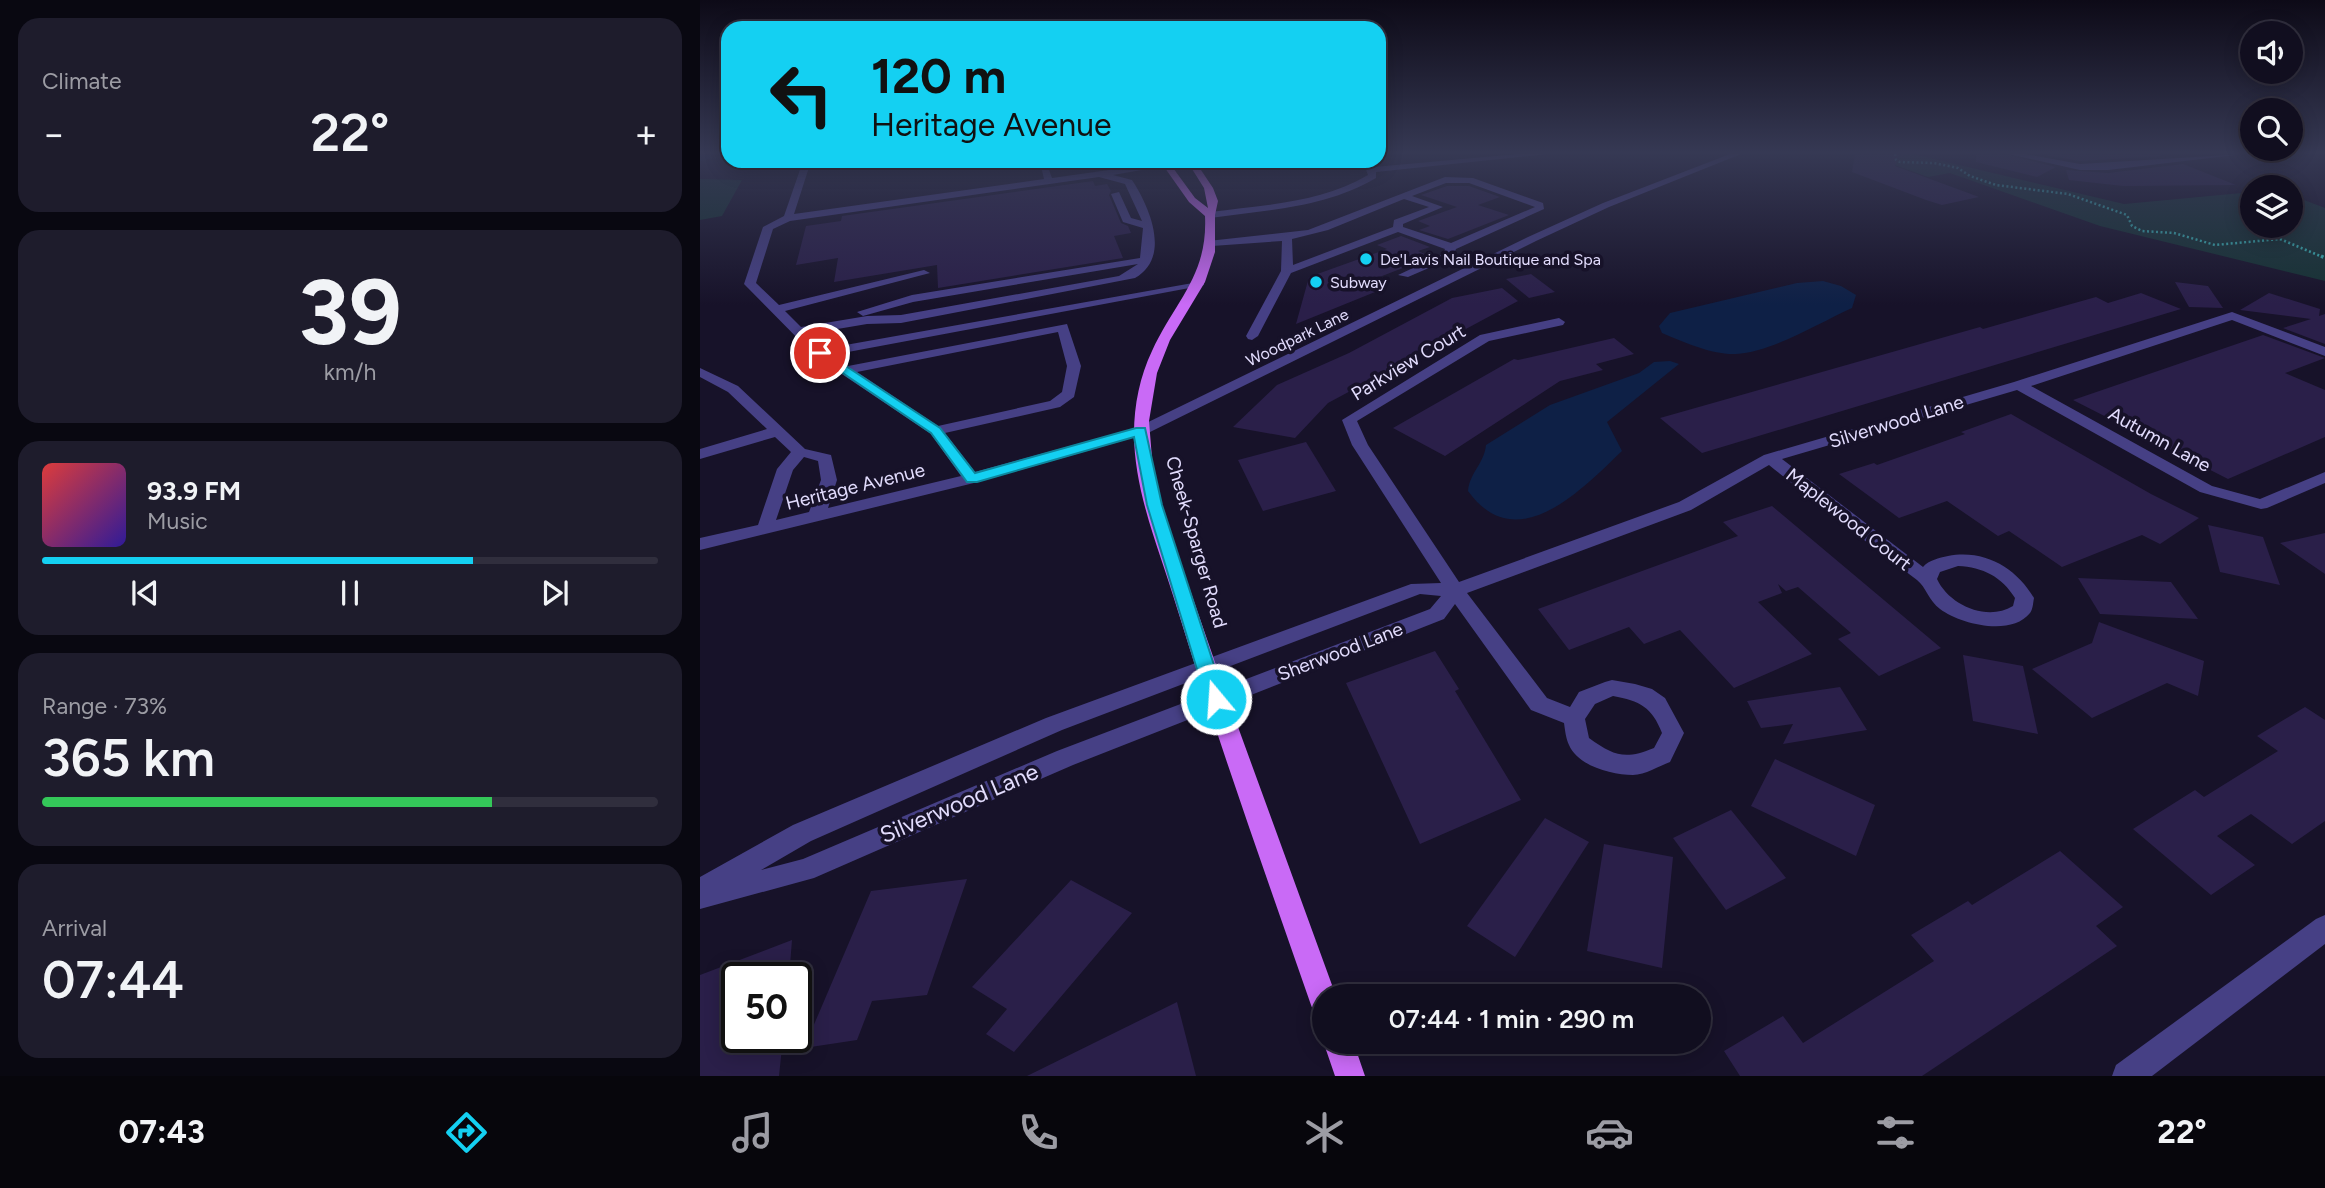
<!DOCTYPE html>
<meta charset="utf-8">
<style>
body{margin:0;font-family:Figtree,sans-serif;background:#1e1c2c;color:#f1f3f6;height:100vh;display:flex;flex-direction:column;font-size:26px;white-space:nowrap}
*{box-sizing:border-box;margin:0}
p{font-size:23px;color:#9c9ca4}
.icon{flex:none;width:38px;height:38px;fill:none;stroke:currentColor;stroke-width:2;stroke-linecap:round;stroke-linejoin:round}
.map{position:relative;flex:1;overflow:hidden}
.sheet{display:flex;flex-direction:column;gap:18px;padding:18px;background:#090811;width:700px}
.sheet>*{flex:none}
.guide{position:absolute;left:21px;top:21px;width:665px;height:147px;border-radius:21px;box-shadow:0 4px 18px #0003,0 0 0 2px #302e3d;background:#14d0f2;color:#111;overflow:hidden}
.buttons{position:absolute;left:1540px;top:21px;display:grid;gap:14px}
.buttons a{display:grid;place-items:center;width:63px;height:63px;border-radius:50%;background:#110e1f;box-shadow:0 4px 18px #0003,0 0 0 2px #302e3d;font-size:35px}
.speed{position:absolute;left:21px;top:962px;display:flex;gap:14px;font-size:35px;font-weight:700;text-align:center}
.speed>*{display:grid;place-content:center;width:91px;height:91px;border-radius:50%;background:#110e1f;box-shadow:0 4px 18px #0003,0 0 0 2px #302e3d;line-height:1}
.speed .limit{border:4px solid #111;border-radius:10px;background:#fff;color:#111}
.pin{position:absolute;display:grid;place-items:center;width:60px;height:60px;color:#fff;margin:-30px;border:4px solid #fff;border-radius:50%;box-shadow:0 2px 7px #0007}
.me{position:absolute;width:77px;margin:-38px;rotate:342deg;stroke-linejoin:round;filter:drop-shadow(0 0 5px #0008)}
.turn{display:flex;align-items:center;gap:24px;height:147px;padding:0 35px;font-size:32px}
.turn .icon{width:91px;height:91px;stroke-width:2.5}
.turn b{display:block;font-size:49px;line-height:60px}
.big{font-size:52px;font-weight:600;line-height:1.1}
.sheet .tile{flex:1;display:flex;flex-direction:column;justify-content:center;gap:10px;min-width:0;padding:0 24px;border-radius:21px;background:#1e1c2c}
.sheet .dial{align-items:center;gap:0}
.dial b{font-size:91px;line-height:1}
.song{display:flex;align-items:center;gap:21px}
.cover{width:84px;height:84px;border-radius:10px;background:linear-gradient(135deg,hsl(0 70% 55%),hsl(250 70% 35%))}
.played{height:7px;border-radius:4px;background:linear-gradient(90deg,#14d0f2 70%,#302e3d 70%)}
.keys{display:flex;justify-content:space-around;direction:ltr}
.heat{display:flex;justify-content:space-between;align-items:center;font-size:38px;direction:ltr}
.charge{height:10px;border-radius:5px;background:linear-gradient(90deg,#34c759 73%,#302e3d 0)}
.trip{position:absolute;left:612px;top:984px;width:399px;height:70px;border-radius:35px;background:#110e1f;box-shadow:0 4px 18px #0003,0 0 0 2px #302e3d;font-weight:600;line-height:70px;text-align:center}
.tabs{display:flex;height:112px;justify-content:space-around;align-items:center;background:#07060c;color:#9c9ca4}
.tabs .icon{width:49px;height:49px}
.tabs .selected{color:#14d0f2}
.tabs b{font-size:32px;color:#f1f3f6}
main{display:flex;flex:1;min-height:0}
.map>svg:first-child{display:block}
.green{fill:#153233}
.water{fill:#0e2046}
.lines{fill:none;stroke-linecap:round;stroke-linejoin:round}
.river{fill:#0e2046;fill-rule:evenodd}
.building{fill:#2a1f49}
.path-far1{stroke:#38b5b4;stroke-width:2.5;stroke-dasharray:2 2.5;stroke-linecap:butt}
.path{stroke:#38b5b4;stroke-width:3.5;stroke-dasharray:2.5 3.5;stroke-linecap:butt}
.minor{fill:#464085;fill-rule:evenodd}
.major{fill:#c96af6;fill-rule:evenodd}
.route{fill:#14d0f2;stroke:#0d879d;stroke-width:2}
.poi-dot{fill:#14d0f2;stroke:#171229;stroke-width:2.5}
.labels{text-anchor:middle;stroke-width:7;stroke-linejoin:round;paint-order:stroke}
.far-poi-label{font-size:16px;fill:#e2dcfd;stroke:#171229;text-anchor:start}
.far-street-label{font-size:16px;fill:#e2dcfd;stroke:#171229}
.street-label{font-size:19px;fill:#e2dcfd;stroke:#171229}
.near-street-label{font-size:23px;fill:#e2dcfd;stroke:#171229}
</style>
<main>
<section class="sheet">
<div class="tile"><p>Climate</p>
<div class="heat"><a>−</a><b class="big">22°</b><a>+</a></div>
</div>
<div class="tile dial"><b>39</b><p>km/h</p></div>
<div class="tile">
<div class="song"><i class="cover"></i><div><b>93.9 FM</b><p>Music</p></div></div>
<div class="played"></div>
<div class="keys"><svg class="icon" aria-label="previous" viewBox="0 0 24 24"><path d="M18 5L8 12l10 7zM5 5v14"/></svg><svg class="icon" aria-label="pause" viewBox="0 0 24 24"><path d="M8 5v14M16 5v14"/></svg><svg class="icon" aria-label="next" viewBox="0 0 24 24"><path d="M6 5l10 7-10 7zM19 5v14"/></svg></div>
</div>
<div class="tile"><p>Range · 73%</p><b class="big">365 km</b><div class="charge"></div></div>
<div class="tile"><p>Arrival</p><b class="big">07:44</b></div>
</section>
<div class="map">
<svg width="1625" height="1076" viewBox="0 0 1625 1076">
<rect width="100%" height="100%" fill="#171229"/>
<g class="green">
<polygon points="1164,154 1213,154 1424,204 1552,192 1552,226 1591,226 1591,195 1625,208 1625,281 1400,226 1250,173 1228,177"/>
<polygon points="0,179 42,180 22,216 0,220"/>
</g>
<g class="water">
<path d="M1123,281L1141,286L1156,295L1152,308C1119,323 1072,352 1036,354C1012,355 984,342 962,333L959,326L970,313L1097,283Z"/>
<path d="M970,361L979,364L907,422L922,451C882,489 817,559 768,491C770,472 784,464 786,445L850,405L939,373L954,362Z"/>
</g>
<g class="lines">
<polygon class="river" points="0,154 12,154 9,159 0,161"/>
</g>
<g class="building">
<polygon points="1155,154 1199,154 1195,166 1279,197 1242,205 1226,200 1152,172"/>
<polygon points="1276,154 1305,154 1356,167 1337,177 1276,162"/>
<polygon points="1339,154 1456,154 1462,156 1380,161"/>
<polygon points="1483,164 1536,185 1423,186 1369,180 1366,170 1408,173"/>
<polygon points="393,181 395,186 407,184 411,191 409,195 421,223 428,226 431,233 414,236 423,258 238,288 237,265 134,282 138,258 96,265 106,226 141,221 142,216"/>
<polygon points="747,186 769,186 800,197 778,205 809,215 748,239 719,230 730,226 718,221 757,207 721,195"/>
<polygon points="701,236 730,247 718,251 731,257 659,285 675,292 596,324 609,277 687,249 677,245"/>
<polygon points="831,274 855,292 829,298 806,279"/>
<polygon points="1475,282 1508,286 1523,308 1489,307"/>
<polygon points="802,288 818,301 628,403 595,438 533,427 577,385 649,353 752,298"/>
<polygon points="1441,293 1481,309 1002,453 960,418 1280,327 1283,329 1396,297 1408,303"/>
<polygon points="1569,293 1620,309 1619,316 1625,314 1625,344 1583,328 1611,319 1540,310"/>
<polygon points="1563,335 1625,358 1585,373 1625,390 1625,437 1528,479 1373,400"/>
<polygon points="914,338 934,354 896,364 903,370 860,381 745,456 693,428 814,359 818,360"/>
<polygon points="1311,414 1451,494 1499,518 1460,544 1442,535 1362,567 1309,531 1298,536 1247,501 1199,518 1139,474 1174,463 1177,465 1265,434 1261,432"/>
<polygon points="606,442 636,491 563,511 538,460"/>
<polygon points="1072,506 1241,648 1179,676 1138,639 1151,633 1098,587 1086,591 1078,584 1082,593 1058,602 1112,654 1034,688 980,630 944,644 929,627 869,650 838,609 1038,536 1023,522"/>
<polygon points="1508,525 1563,537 1580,585 1520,572"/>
<polygon points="1625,533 1625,574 1580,543"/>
<polygon points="1378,578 1471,582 1498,619 1400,614"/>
<polygon points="1399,622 1504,661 1498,696 1467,683 1392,718 1332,669 1392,643"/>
<polygon points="735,651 759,689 755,691 821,800 720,844 646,683"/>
<polygon points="1263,655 1323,666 1338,734 1273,721"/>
<polygon points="1140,687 1167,730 1083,744 1093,724 1061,728 1047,701"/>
<polygon points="1605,707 1625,720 1625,821 1592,844 1551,814 1517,836 1555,865 1511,895 1433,829 1495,790 1504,797 1578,751 1557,736"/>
<polygon points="1075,759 1175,805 1156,856 1051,806"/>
<polygon points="1031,810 1086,878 1026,910 973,838"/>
<polygon points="845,818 889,842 815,957 767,926"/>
<polygon points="904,844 973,857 962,968 887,951"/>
<polygon points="1360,851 1423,907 1396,926 1417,946 1222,1076 1040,1076 1024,1051 1083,1016 1103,1043 1234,961 1211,935 1268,901 1272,905"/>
<polygon points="267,879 227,995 172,1001 157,1040 104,1048 171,891"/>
<polygon points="371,880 432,913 314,1052 286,1034 307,1009 272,987"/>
<polygon points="92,940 89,978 37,978 37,1038 83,1038 79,1076 0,1076 0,975"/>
<polygon points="477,1002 496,1076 327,1076"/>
</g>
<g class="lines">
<polyline class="path-far1" points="1195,154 1196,160 1200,162 1234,163 1258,168 1270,176 1296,185 1368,194 1427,215 1432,226 1442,231 1474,233 1515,245 1580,239 1625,258"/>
<polyline class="path" points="1621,256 1625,258"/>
<g class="minor">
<path d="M818,154H848L676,172V178C625,208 567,210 510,218L505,215L510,212C564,205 620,203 668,175L663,161H671L674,167Z"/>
<path d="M1030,154H1041L909,207L836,241L446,434L278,482L0,550V538L58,525L77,469L91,452L75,437L0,459V449L67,429L28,392L0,377V368L38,386L105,449L131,455L137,480L128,508L261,476L231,434L115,356L44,284L63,227L84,216L103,161H111L94,214L344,179L341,166L396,161L349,170L352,178L466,162L470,165L413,175L432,180C449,206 472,257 435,278L201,323L167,324L108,334L123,349L504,281V285L500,286L132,355L148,366L367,324L381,366L374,397L360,407L245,433L275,472L436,428L828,237L903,203ZM399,177L425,184L442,221L431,218L419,192L411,194L423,222L443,228L440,258L212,295L157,312L163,316L213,302L438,264L419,276L201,315L167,316L101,327L85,311L230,273L224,270L79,305L56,283L73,229L90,221ZM358,332L367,366L362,392L350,401L238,426L157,372ZM104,457L118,461L121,480L109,512L76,520L93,470Z"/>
<polygon points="1308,154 1325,154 1380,164 1544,154 1408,170 1380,170"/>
<path d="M745,177L773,178L843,203L844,209L756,249L752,258L708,277L698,275L743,254L745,249L698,232L591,273L558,336L552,340L548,339L546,336L581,271L582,241L512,246L507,243L508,241L608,230ZM746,183H769L835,207L751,243L703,227V224L743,207L712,196ZM704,199L729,207L694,220L693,227L593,265L592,239L628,230Z"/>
<path d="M1532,312L1625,347V356L1532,320L1331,386L1512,486L1560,499L1625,472V483L1567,508L1561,509L1500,492L1317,390L1082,459L1223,567C1229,560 1239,558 1248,556C1285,549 1316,568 1334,598C1333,603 1333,609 1330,613C1311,637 1260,624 1240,609C1229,601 1226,587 1217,580C1167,543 1118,504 1069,465L991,510L767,593L847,698L870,707L879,692L905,682L912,680L935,684L952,689L965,698L984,733L970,762C959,766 945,775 933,775C912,775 878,766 869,745C866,739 865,730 864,723L831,710L755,604L744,619L373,765L114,878L0,909V877L93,825L346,718L711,584L741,583L652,445L642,420L780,335L859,318L865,322L863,325L789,341L657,421L668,445L759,582L979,502L1064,455L1314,382ZM1258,566C1283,567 1302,577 1315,598L1313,606C1287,622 1249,605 1237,579L1240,572ZM720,594L741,596L730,609L357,751L103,859L61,870L111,841L362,730ZM913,696C940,701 952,707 962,733L954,748C925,760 914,756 889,738L885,719L895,704Z"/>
<polygon points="1625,915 1625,944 1452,1076 1412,1076 1416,1065 1616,919"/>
</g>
<g class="major">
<path d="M460,161H468L495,198L508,208L504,188L487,161H495L513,188L518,201L515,215V252L505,282L470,340L457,373L449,421L453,471L463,512L526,694L636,996H625V1019L615,1015L611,1005C565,873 518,741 477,608C460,551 434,493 434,433C434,405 440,376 452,351C475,301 508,276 505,216L489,202Z"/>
<polygon points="625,1037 625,1041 653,1041 665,1076 635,1076 623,1041"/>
</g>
</g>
<linearGradient id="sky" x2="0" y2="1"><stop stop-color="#0d0a17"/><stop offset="0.5" stop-color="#363954"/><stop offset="1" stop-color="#363954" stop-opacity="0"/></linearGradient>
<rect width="1625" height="305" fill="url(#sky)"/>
<polygon class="route" points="120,349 240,428 275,473 436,428 445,428 462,505 525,699 522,705 516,707 509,705 506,699 447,505 434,437 277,482 267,482 231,433 116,355 114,353"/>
<g class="poi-dot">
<circle cx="666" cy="259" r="7"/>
<circle cx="616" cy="282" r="7"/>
</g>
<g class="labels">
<g class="far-poi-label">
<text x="680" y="265">De'Lavis Nail Boutique and Spa</text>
<text x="630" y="288">Subway</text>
</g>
<g class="far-street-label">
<text transform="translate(597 337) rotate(-26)" y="6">Woodpark Lane</text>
</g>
<g class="street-label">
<text transform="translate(708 362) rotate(-31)" y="7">Parkview Court</text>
<text transform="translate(1196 421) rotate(-17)" y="7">Silverwood Lane</text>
<text transform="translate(1460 439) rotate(29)" y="7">Autumn Lane</text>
<text transform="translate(155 486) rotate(-14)" y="7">Heritage Avenue</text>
<text transform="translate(1149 519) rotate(38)" y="7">Maplewood Court</text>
<text transform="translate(497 542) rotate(74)" y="7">Cheek-Sparger Road</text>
<text transform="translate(640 651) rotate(-21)" y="7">Sherwood Lane</text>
</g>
<g class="near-street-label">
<text transform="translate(259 803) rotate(-23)" y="8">Silverwood Lane</text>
</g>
</g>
</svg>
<div class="buttons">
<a><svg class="icon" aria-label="sound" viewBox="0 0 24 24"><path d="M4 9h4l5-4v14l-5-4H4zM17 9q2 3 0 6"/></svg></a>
<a><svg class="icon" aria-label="search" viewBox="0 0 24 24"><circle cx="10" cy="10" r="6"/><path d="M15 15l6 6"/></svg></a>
<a><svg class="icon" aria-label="layers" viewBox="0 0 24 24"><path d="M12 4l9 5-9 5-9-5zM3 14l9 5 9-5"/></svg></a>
</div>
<div class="speed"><div class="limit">50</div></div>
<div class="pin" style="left:120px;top:353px;background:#d93025"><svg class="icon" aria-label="arrive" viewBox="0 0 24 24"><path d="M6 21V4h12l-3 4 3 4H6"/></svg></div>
<svg class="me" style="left:516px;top:699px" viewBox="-20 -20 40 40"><circle r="17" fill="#14d0f2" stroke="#fff" stroke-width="3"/><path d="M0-11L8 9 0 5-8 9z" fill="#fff"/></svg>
<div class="trip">07:44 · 1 min · 290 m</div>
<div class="guide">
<div class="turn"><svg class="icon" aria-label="left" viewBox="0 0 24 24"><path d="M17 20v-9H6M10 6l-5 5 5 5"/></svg><div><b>120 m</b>Heritage Avenue</div></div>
</div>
</div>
</main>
<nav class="tabs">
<b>07:43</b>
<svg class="icon selected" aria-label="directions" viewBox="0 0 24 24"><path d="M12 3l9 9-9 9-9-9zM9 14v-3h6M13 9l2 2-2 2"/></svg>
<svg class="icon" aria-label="music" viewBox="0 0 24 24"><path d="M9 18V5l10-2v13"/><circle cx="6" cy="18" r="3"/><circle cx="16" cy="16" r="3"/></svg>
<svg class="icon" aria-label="phone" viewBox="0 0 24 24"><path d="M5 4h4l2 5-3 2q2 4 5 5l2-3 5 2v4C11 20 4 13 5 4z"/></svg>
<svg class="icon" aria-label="climate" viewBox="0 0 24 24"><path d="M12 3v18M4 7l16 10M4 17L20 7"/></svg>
<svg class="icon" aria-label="car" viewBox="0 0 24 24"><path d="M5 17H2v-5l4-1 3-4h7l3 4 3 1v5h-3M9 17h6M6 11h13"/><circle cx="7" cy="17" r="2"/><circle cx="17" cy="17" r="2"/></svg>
<svg class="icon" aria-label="filters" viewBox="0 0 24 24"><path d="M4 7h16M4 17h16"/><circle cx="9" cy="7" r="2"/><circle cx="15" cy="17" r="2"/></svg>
<b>22°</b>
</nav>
